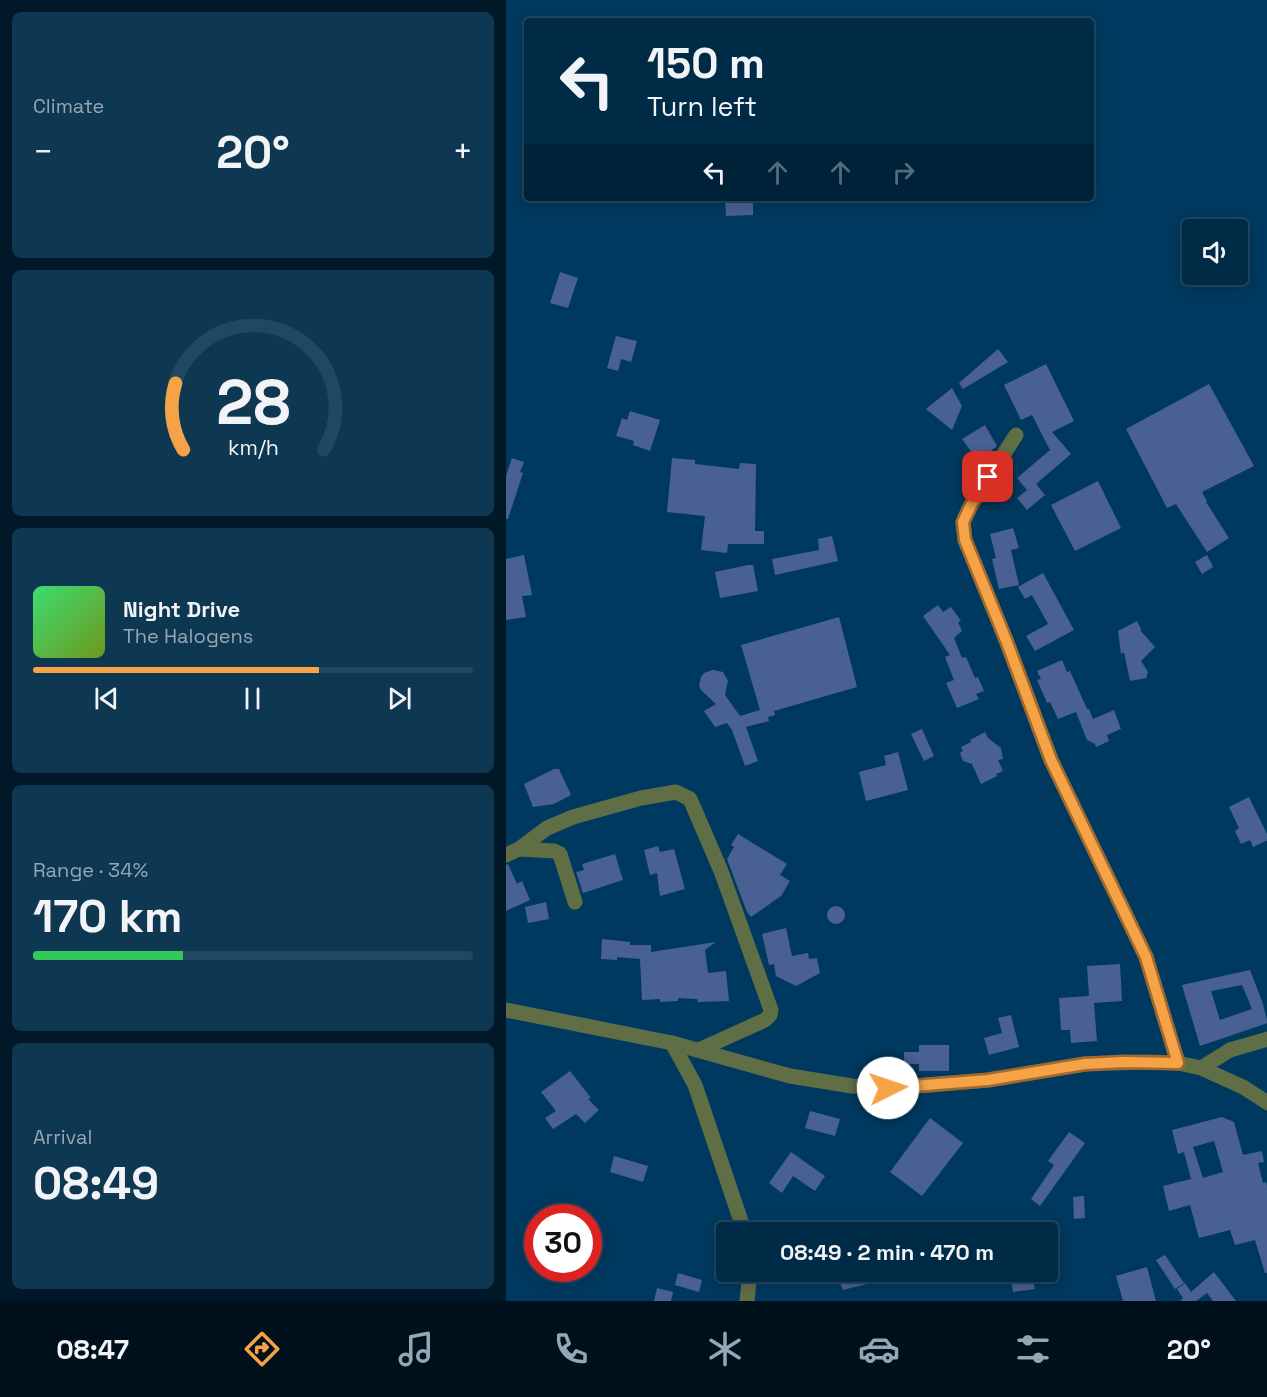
<!DOCTYPE html>
<meta charset="utf-8">
<style>
body{margin:0;font-family:"Space Grotesk",sans-serif;background:#0e3752;color:#f1f3f6;height:100vh;display:flex;flex-direction:column;font-size:22px;white-space:nowrap}
*{box-sizing:border-box;margin:0}
p{font-size:20px;color:#95a7b4}
.icon{flex:none;width:33px;height:33px;fill:none;stroke:currentColor;stroke-width:2;stroke-linecap:round;stroke-linejoin:round}
.map{position:relative;flex:1;overflow:hidden}
.details{display:flex;flex-direction:column;gap:12px;padding:12px;background:#001827;width:506px}
.details>*{flex:none}
.hud{position:absolute;left:18px;top:18px;width:570px;height:183px;border-radius:6px;box-shadow:0 3px 15px #0003,0 0 0 2px #224760;background:#002b47;color:#f1f3f6;overflow:hidden}
.buttons{position:absolute;left:676px;top:219px;display:grid;gap:12px}
.buttons a{display:grid;place-items:center;width:66px;height:66px;border-radius:6px;background:#002b47;box-shadow:0 3px 15px #0003,0 0 0 2px #224760;font-size:30px}
.speed{position:absolute;left:18px;top:1204px;display:flex;gap:12px;font-size:30px;font-weight:700;text-align:center}
.speed>*{display:grid;place-content:center;width:78px;height:78px;border-radius:50%;background:#002b47;box-shadow:0 3px 15px #0003,0 0 0 2px #224760;line-height:1}
.speed .limit{border:9px solid #d22;background:#fff;color:#111}
.pin{position:absolute;display:grid;place-items:center;width:51px;height:51px;color:#fff;margin:-26px;border-radius:12px;box-shadow:0 3px 9px #0006}
.me{position:absolute;width:66px;margin:-33px;rotate:86deg;stroke-linejoin:round;filter:drop-shadow(0 0 4px #0008)}
.turn{display:flex;align-items:center;gap:21px;height:126px;padding:0 24px;font-size:27px}
.turn .icon{width:78px;height:78px;stroke-width:2.5}
.turn b{display:block;font-size:42px;line-height:51px}
.lanes{display:flex;align-items:center;height:57px;padding:0 24px;background:#0003;justify-content:center;gap:30px;direction:ltr}
.lanes .off{opacity:.35}
.big{font-size:45px;font-weight:700;line-height:1.1}
.details .widget{flex:1;display:flex;flex-direction:column;justify-content:center;gap:9px;min-width:0;padding:0 21px;border-radius:9px;background:#0e3752}
.details .dial{align-items:center;gap:0}
.dial svg{height:156px;overflow:visible;fill:none;stroke:#224760;stroke-width:7;stroke-linecap:round;text-anchor:middle}
.dial text{fill:#f1f3f6;stroke:none}
.song{display:flex;align-items:center;gap:18px}
.cover{width:72px;height:72px;border-radius:9px;background:linear-gradient(135deg,hsl(140 70% 55%),hsl(80 70% 35%))}
.played{height:6px;border-radius:3px;background:linear-gradient(90deg,#f6a247 65%,#224760 65%)}
.keys{display:flex;justify-content:space-around;direction:ltr}
.heat{display:flex;justify-content:space-between;align-items:center;font-size:33px;direction:ltr}
.charge{height:9px;border-radius:4px;background:linear-gradient(90deg,#34c759 34%,#224760 0)}
.trip{position:absolute;left:210px;top:1222px;width:342px;height:60px;border-radius:6px;background:#002b47;box-shadow:0 3px 15px #0003,0 0 0 2px #224760;font-weight:700;line-height:60px;text-align:center}
.tabs{display:flex;height:96px;justify-content:space-around;align-items:center;background:#00111c;color:#95a7b4}
.tabs .icon{width:42px;height:42px}
.tabs .active{color:#f6a247}
.tabs b{font-size:27px;color:#f1f3f6}
main{display:flex;flex:1;min-height:0}
.map>svg:first-child{display:block}
.building{fill:#496092;fill-rule:evenodd}
.lines{fill:none;stroke-linecap:round;stroke-linejoin:round}
.minor{stroke:#5f6e44;stroke-width:15}
.route-casing{stroke:#a0692e;stroke-width:15}
.route{stroke:#f6a247;stroke-width:10}
</style>
<main>
<section class="details">
<div class="widget"><p>Climate</p>
<div class="heat"><a>−</a><b class="big">20°</b><a>+</a></div>
</div>
<div class="widget dial"><svg viewBox="0 0 100 80">
<path d="M14 69A42 42 0 1 1 86 69"/>
<path d="M14 69A42 42 0 0 1 10 35" stroke="#f6a247"/>
<text x="50" y="56" font-size="32" font-weight="700">28</text>
<text x="50" y="72" font-size="11">km/h</text>
</svg></div>
<div class="widget">
<div class="song"><i class="cover"></i><div><b>Night Drive</b><p>The Halogens</p></div></div>
<div class="played"></div>
<div class="keys"><svg class="icon" aria-label="previous" viewBox="0 0 24 24"><path d="M18 5L8 12l10 7zM5 5v14"/></svg><svg class="icon" aria-label="pause" viewBox="0 0 24 24"><path d="M8 5v14M16 5v14"/></svg><svg class="icon" aria-label="next" viewBox="0 0 24 24"><path d="M6 5l10 7-10 7zM19 5v14"/></svg></div>
</div>
<div class="widget"><p>Range · 34%</p><b class="big">170 km</b><div class="charge"></div></div>
<div class="widget"><p>Arrival</p><b class="big">08:49</b></div>
</section>
<div class="map">
<svg width="762" height="1301" viewBox="0 0 762 1301">
<rect width="100%" height="100%" fill="#00395f"/>
<g class="building">
<polygon points="219,198 237,198 237,202 247,202 247,215 220,216"/>
<polygon points="54,272 72,278 62,308 44,303"/>
<polygon points="110,336 131,341 125,362 115,359 112,371 101,368"/>
<polygon points="492,349 502,362 457,389 453,383"/>
<polygon points="540,364 568,421 546,432 565,454 530,484 539,495 521,510 511,498 521,490 511,478 544,450 526,415 515,420 498,385"/>
<polygon points="703,384 748,466 696,492 701,501 700,502 723,538 701,552 670,504 661,508 620,429"/>
<polygon points="446,388 456,406 446,430 420,409"/>
<polygon points="124,411 154,420 144,451 127,445 128,441 110,436 116,418 121,420"/>
<polygon points="479,425 491,446 472,461 456,439"/>
<polygon points="6,458 18,462 14,472 17,473 2,519 0,519 0,476"/>
<polygon points="166,458 189,460 189,464 233,469 234,463 250,464 249,531 258,531 258,544 222,544 221,553 195,550 199,516 161,512"/>
<polygon points="592,481 615,528 569,551 545,505"/>
<polygon points="507,528 513,548 505,550 513,585 493,589 486,559 490,558 484,534"/>
<polygon points="326,536 332,561 269,575 266,559 313,550 312,539"/>
<polygon points="18,555 26,595 16,596 20,617 0,620 0,559"/>
<polygon points="701,555 707,567 696,574 689,562"/>
<polygon points="242,565 247,565 252,591 214,598 209,572"/>
<polygon points="537,573 568,630 529,651 520,636 542,624 526,595 519,599 512,587"/>
<polygon points="432,605 437,612 445,607 455,621 452,622 456,631 448,638 456,658 460,657 469,678 472,677 478,691 470,694 473,699 451,708 440,683 448,680 439,657 444,655 417,616"/>
<polygon points="333,617 351,687 268,711 269,715 262,717 263,721 240,727 252,761 239,766 226,730 221,723 209,727 198,711 210,704 195,690 193,686 195,677 198,673 207,670 217,672 222,681 219,695 234,716 254,710 235,645"/>
<polygon points="631,621 635,629 634,630 649,647 635,661 642,672 640,678 624,681 618,652 615,654 612,631"/>
<polygon points="556,660 561,672 564,671 581,709 583,709 587,719 608,710 615,729 601,735 603,741 590,747 589,744 581,740 570,712 552,719 544,702 541,703 531,680 535,679 531,671"/>
<polygon points="416,729 428,756 418,761 405,734"/>
<polygon points="479,732 482,738 495,748 497,759 492,760 497,771 490,774 491,776 475,784 466,764 457,761 454,753 457,751 455,747 465,742 464,740"/>
<polygon points="392,752 402,790 360,801 353,772 380,765 378,756"/>
<polygon points="48,769 53,769 65,795 48,804 27,807 18,784"/>
<polygon points="743,797 762,836 762,840 747,847 744,840 735,844 729,831 733,828 723,807"/>
<polygon points="232,834 281,864 274,875 284,881 275,896 245,917 241,912 221,859 228,847 225,845"/>
<polygon points="152,846 154,852 168,849 179,889 154,896 151,873 144,875 138,850"/>
<polygon points="109,854 117,880 77,893 70,872 78,870 76,864"/>
<polygon points="2,864 11,884 16,881 24,900 0,911 0,865"/>
<polygon points="40,902 43,919 22,923 19,907"/>
<circle cx="330" cy="915" r="9"/>
<polygon points="280,928 286,956 302,953 303,959 311,958 314,973 290,986 270,976 268,964 263,965 256,934"/>
<polygon points="96,939 124,942 124,945 145,945 145,952 210,942 199,950 202,973 220,971 223,1001 192,1002 191,999 172,998 172,1001 154,1002 154,999 136,1000 134,959 111,957 111,960 95,959"/>
<polygon points="614,964 616,1001 588,1003 591,1041 565,1043 564,1030 555,1030 553,998 583,996 581,966"/>
<path d="M744,970L756,1001L762,1023L694,1046L676,985ZM736,985L746,1009L714,1020L705,991Z"/>
<polygon points="505,1015 513,1047 483,1055 478,1038 496,1033 492,1018"/>
<polygon points="413,1045 443,1045 443,1071 413,1071 413,1064 398,1064 398,1052 413,1052"/>
<polygon points="64,1071 85,1098 82,1099 93,1110 79,1123 70,1114 47,1129 39,1118 50,1111 35,1092"/>
<polygon points="304,1111 334,1119 329,1136 299,1128"/>
<path d="M716,1117L728,1122L737,1155L756,1151L758,1162L752,1163L757,1183L760,1182L762,1190V1273H759L749,1240L729,1245L724,1230L693,1238L684,1205L663,1211L657,1186L685,1179L678,1152L672,1154L666,1130ZM708,1141L717,1172L697,1178L687,1147Z"/>
<polygon points="424,1118 457,1143 416,1196 384,1172"/>
<polygon points="563,1132 579,1143 534,1206 525,1199 548,1165 542,1161"/>
<polygon points="285,1152 319,1176 309,1191 287,1176 276,1193 263,1183"/>
<polygon points="108,1156 142,1166 137,1182 104,1172"/>
<polygon points="578,1196 579,1218 568,1219 567,1197"/>
<polygon points="659,1255 678,1283 669,1289 650,1260"/>
<polygon points="641,1267 650,1301 617,1301 610,1276"/>
<polygon points="276,1272 313,1272 314,1276 279,1284"/>
<polygon points="330,1272 363,1272 369,1282 337,1290"/>
<polygon points="708,1272 730,1301 707,1301 701,1293 690,1301 674,1301 677,1298 671,1289 679,1283 685,1292"/>
<polygon points="172,1273 196,1280 193,1292 169,1285"/>
<polygon points="525,1275 529,1289 507,1292 505,1279"/>
<polygon points="151,1288 167,1292 165,1301 148,1301"/>
</g>
<g class="lines">
<g class="minor">
<polyline points="510,435 465,505 457,522 459,540 500,640 545,760 640,957 672,1063"/>
<polyline points="13,849 48,851 54,854 69,902"/>
<polyline points="0,855 13,849 41,828 67,817 135,798 170,792 184,799 215,871 265,1010 264,1015 259,1020 195,1049"/>
<polyline points="0,1010 166,1043 284,1076 346,1086 382,1088 424,1085 482,1080 579,1064 640,1062 672,1063 695,1068 737,1087 762,1103"/>
<polyline points="166,1043 189,1085 239,1233"/>
<polyline points="695,1068 724,1050 762,1039"/>
<polyline points="241,1301 244,1272"/>
</g>
</g>
<g class="lines">
<defs>
<polyline id="route" points="382,1088 482,1080 579,1064 618,1062 672,1063 640,957 545,760 500,640 459,540 457,522 465,505 482,477"/>
</defs>
<use href="#route" class="route-casing"/>
<use href="#route" class="route"/>
</g>
</svg>
<div class="buttons">
<a><svg class="icon" aria-label="sound" viewBox="0 0 24 24"><path d="M4 9h4l5-4v14l-5-4H4zM17 9q2 3 0 6"/></svg></a>
</div>
<div class="speed"><div class="limit">30</div></div>
<div class="pin" style="left:482px;top:477px;background:#d93025"><svg class="icon" aria-label="arrive" viewBox="0 0 24 24"><path d="M6 21V4h12l-3 4 3 4H6"/></svg></div>
<svg class="me" style="left:382px;top:1088px" viewBox="-20 -20 40 40"><circle r="19" fill="#fff"/><path d="M0-13L10 11 0 6-10 11z" fill="#f6a247"/></svg>
<div class="trip">08:49 · 2 min · 470 m</div>
<div class="hud">
<div class="turn"><svg class="icon" aria-label="left" viewBox="0 0 24 24"><path d="M17 20v-9H6M10 6l-5 5 5 5"/></svg><div><b>150 m</b>Turn left</div></div>
<div class="lanes"><svg class="icon" aria-label="left" viewBox="0 0 24 24"><path d="M17 20v-9H6M10 6l-5 5 5 5"/></svg><svg class="icon off" aria-label="ahead" viewBox="0 0 24 24"><path d="M12 20V5M6 11l6-6 6 6"/></svg><svg class="icon off" aria-label="ahead" viewBox="0 0 24 24"><path d="M12 20V5M6 11l6-6 6 6"/></svg><svg class="icon off" aria-label="right" viewBox="0 0 24 24"><path d="M7 20v-9h11M14 6l5 5-5 5"/></svg></div>
</div>
</div>
</main>
<nav class="tabs">
<b>08:47</b>
<svg class="icon active" aria-label="directions" viewBox="0 0 24 24"><path d="M12 3l9 9-9 9-9-9zM9 14v-3h6M13 9l2 2-2 2"/></svg>
<svg class="icon" aria-label="music" viewBox="0 0 24 24"><path d="M9 18V5l10-2v13"/><circle cx="6" cy="18" r="3"/><circle cx="16" cy="16" r="3"/></svg>
<svg class="icon" aria-label="phone" viewBox="0 0 24 24"><path d="M5 4h4l2 5-3 2q2 4 5 5l2-3 5 2v4C11 20 4 13 5 4z"/></svg>
<svg class="icon" aria-label="climate" viewBox="0 0 24 24"><path d="M12 3v18M4 7l16 10M4 17L20 7"/></svg>
<svg class="icon" aria-label="car" viewBox="0 0 24 24"><path d="M5 17H2v-5l4-1 3-4h7l3 4 3 1v5h-3M9 17h6M6 11h13"/><circle cx="7" cy="17" r="2"/><circle cx="17" cy="17" r="2"/></svg>
<svg class="icon" aria-label="filters" viewBox="0 0 24 24"><path d="M4 7h16M4 17h16"/><circle cx="9" cy="7" r="2"/><circle cx="15" cy="17" r="2"/></svg>
<b>20°</b>
</nav>
